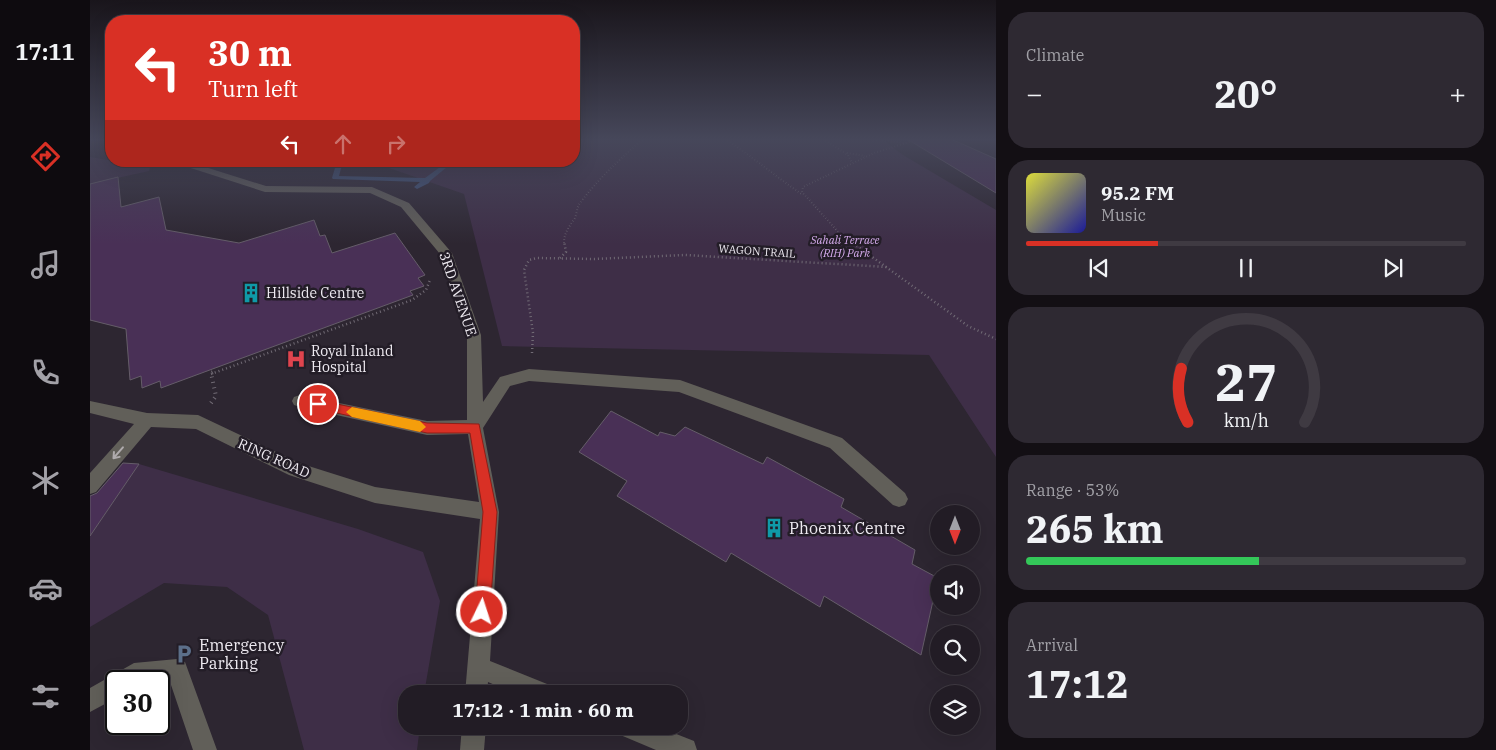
<!DOCTYPE html>
<meta charset="utf-8">
<style>
body{margin:0;font-family:"IBM Plex Serif",serif;background:#2e2932;color:#f1f3f6;height:100vh;display:flex;flex-direction:column;font-size:19px;white-space:nowrap}
*{box-sizing:border-box;margin:0}
p{font-size:16px;color:#a2a1a7}
.icon{flex:none;width:28px;height:28px;fill:none;stroke:currentColor;stroke-width:2;stroke-linecap:round;stroke-linejoin:round}
.map{position:relative;flex:1;overflow:hidden}
.details{display:flex;flex-direction:column;gap:12px;padding:12px;background:#130f14;width:500px}
.details>*{flex:none}
.top-card{position:absolute;left:15px;top:15px;width:475px;height:152px;border-radius:20px;box-shadow:0 5px 20px #0002,0 0 0 1px #3f3a42;background:#d93025;color:#fff;overflow:hidden}
.needle{width:32px;rotate:180deg}
.controls{position:absolute;left:840px;top:505px;display:grid;gap:10px}
.controls a{display:grid;place-items:center;width:50px;height:50px;border-radius:50%;background:#221c25;box-shadow:0 5px 20px #0002,0 0 0 1px #3f3a42;font-size:25px}
.speed{position:absolute;left:15px;top:670px;display:flex;gap:10px;font-size:25px;font-weight:700;text-align:center}
.speed>*{display:grid;place-content:center;width:65px;height:65px;border-radius:50%;background:#221c25;box-shadow:0 5px 20px #0002,0 0 0 1px #3f3a42;line-height:1}
.speed .limit{border:2px solid #111;border-radius:8px;background:#fff;color:#111}
.pin{position:absolute;display:grid;place-items:center;width:42px;height:42px;color:#fff;margin:-21px;border:2px solid #fff;border-radius:50%;box-shadow:0 1px 5px #0007}
.me{position:absolute;width:55px;margin:-28px;rotate:4deg;stroke-linejoin:round;filter:drop-shadow(0 0 4px #0008)}
.turn{display:flex;align-items:center;gap:18px;height:105px;padding:0 20px;font-size:22px}
.turn .icon{width:65px;height:65px;stroke-width:2.5}
.turn b{display:block;font-size:35px;line-height:42px}
.lanes{display:flex;align-items:center;height:48px;padding:0 20px;background:#0003;justify-content:center;gap:25px;direction:ltr}
.lanes .off{opacity:.35}
.big{font-size:38px;font-weight:700;line-height:1.1}
.details .card{flex:1;display:flex;flex-direction:column;justify-content:center;gap:8px;min-width:0;padding:0 18px;border-radius:20px;background:#2e2932}
.details .dial{align-items:center;gap:0}
.dial svg{height:130px;overflow:visible;fill:none;stroke:#3f3a42;stroke-width:7;stroke-linecap:round;text-anchor:middle}
.dial text{fill:#f1f3f6;stroke:none}
.song{display:flex;align-items:center;gap:15px}
.cover{width:60px;height:60px;border-radius:8px;background:linear-gradient(135deg,hsl(60 70% 55%),hsl(240 70% 35%))}
.played{height:5px;border-radius:2px;background:linear-gradient(90deg,#d93025 30%,#3f3a42 30%)}
.keys{display:flex;justify-content:space-around;direction:ltr}
.heat{display:flex;justify-content:space-between;align-items:center;font-size:28px;direction:ltr}
.charge{height:8px;border-radius:4px;background:linear-gradient(90deg,#34c759 53%,#3f3a42 0)}
.trip{position:absolute;left:308px;top:685px;width:290px;height:50px;border-radius:20px;background:#221c25;box-shadow:0 5px 20px #0002,0 0 0 1px #3f3a42;font-weight:700;line-height:50px;text-align:center}
main{display:flex;flex:1;min-height:0}
.dock{display:flex;flex-direction:column;width:90px;justify-content:space-around;align-items:center;background:#0e0b0f;color:#a2a1a7}
.dock .icon{width:35px;height:35px}
.dock .current{color:#d93025}
.dock b{font-size:22px;color:#f1f3f6}
.map>svg:first-child{display:block}
.green{fill:#3e2e47}
.lines{fill:none;stroke-linecap:round;stroke-linejoin:round}
.stream{fill:#3f557d;fill-rule:evenodd}
.building{fill:#493056;stroke:#655d69}
.path-far2{stroke:#716b75;stroke-width:2;stroke-dasharray:0.5 2.5;stroke-linecap:butt}
.path-far1{stroke:#716b75;stroke-width:2.5;stroke-dasharray:1 3;stroke-linecap:butt}
.path{stroke:#716b75;stroke-width:4;stroke-dasharray:1 4.5;stroke-linecap:butt}
.minor{fill:#615f59;fill-rule:evenodd}
.oneway{stroke:#afabad}
.route{fill:#d93025;stroke:#8d1f18}
.slow{fill:#f59e0b}
.labels{text-anchor:middle;stroke-width:5;stroke-linejoin:round;paint-order:stroke}
.far-park-label{font-size:11px;font-style:italic;fill:#d6acee;stroke:#231d27}
.far-street-label{font-size:11px;fill:#eeeaf1;stroke:#231d27}
.poi-label{font-size:14px;fill:#eeeaf1;stroke:#231d27;text-anchor:start}
.street-label{font-size:14px;fill:#eeeaf1;stroke:#231d27}
.near-poi-label{font-size:16px;fill:#eeeaf1;stroke:#231d27;text-anchor:start}
</style>
<main>
<nav class="dock">
<b>17:11</b>
<svg class="icon current" aria-label="directions" viewBox="0 0 24 24"><path d="M12 3l9 9-9 9-9-9zM9 14v-3h6M13 9l2 2-2 2"/></svg>
<svg class="icon" aria-label="music" viewBox="0 0 24 24"><path d="M9 18V5l10-2v13"/><circle cx="6" cy="18" r="3"/><circle cx="16" cy="16" r="3"/></svg>
<svg class="icon" aria-label="phone" viewBox="0 0 24 24"><path d="M5 4h4l2 5-3 2q2 4 5 5l2-3 5 2v4C11 20 4 13 5 4z"/></svg>
<svg class="icon" aria-label="climate" viewBox="0 0 24 24"><path d="M12 3v18M4 7l16 10M4 17L20 7"/></svg>
<svg class="icon" aria-label="car" viewBox="0 0 24 24"><path d="M5 17H2v-5l4-1 3-4h7l3 4 3 1v5h-3M9 17h6M6 11h13"/><circle cx="7" cy="17" r="2"/><circle cx="17" cy="17" r="2"/></svg>
<svg class="icon" aria-label="filters" viewBox="0 0 24 24"><path d="M4 7h16M4 17h16"/><circle cx="9" cy="7" r="2"/><circle cx="15" cy="17" r="2"/></svg>
</nav>
<div class="map">
<svg width="906" height="750" viewBox="0 0 906 750">
<rect width="100%" height="100%" fill="#2d2631"/>
<g class="green">
<polygon points="484,139 792,139 813,155 906,210 906,457 839,355 412,346 374,194 279,161 484,161"/>
<polygon points="0,157 60,167 59,171 0,184"/>
<polygon points="49,464 268,529 333,552 350,601 334,694 316,694 316,726 330,726 327,750 214,750 178,615 137,587 74,583 0,627 0,536"/>
</g>
<g class="lines">
<polygon class="stream" points="247,161 253,161 249,176 335,178 357,162 368,161 357,167 340,181 339,183 327,189 324,187 330,182 243,179 242,178"/>
</g>
<g class="building">
<polygon points="817,139 861,139 906,159 906,193"/>
<polygon points="28,177 31,207 69,197 76,230 149,243 224,220 230,236 235,235 242,253 305,233 335,275 328,278 334,286 320,291 323,295 71,388 70,381 52,388 51,376 40,380 36,329 0,320 0,184"/>
<polygon points="521,411 568,436 570,432 585,436 595,427 673,464 677,457 754,499 751,507 825,550 822,564 848,578 831,655 734,596 730,607 641,553 636,562 527,496 537,481 489,452"/>
<polygon points="33,463 49,464 0,536 0,496 7,493"/>
</g>
<g class="lines">
<g class="path-far2">
<path d="M635,139C662,156 686,177 713,195"/>
<polyline points="733,139 758,155 762,163"/>
<polyline points="777,139 816,143"/>
<polyline points="757,153 775,156"/>
<path d="M474,243C474,232 480,226 485,218C487,213 487,207 490,203C508,179 530,159 553,139"/>
<polyline points="762,243 750,234 712,192 713,187 784,153 829,139"/>
</g>
<g class="path-far1">
<polyline points="760,241 878,326 906,339"/>
<polyline points="470,258 476,252 474,241"/>
<polyline points="442,353 443,333 434,270 439,260 447,258 504,259 595,255 797,267"/>
<polyline points="121,374 322,300 336,290 340,280"/>
</g>
<polyline class="path" points="121,403 126,396 121,373 123,372"/>
<g class="minor">
<polygon points="79,161 96,161 176,186 282,187 319,203 362,253 391,335 393,402 410,377 439,369 590,380 752,438 815,493 818,499 815,505 809,507 803,505 740,448 589,392 439,381 420,386 393,428 409,512 400,661 462,686 465,694 426,694 398,682 397,694 375,694 390,519 285,503 199,475 106,429 61,427 6,492 0,494 0,473 44,424 0,413 0,401 57,413 108,415 209,463 285,487 389,502 378,434 337,435 210,407 204,405 202,401 204,397 210,395 337,421 377,420 377,335 350,254 311,207 280,193 175,192"/>
<polygon points="87,659 95,662 127,750 103,750 80,682 26,681 26,698 0,712 0,688 44,663"/>
<polygon points="372,726 396,726 394,750 370,750"/>
<polygon points="524,726 566,726 604,741 607,750 566,750 528,734"/>
</g>
</g>
<defs><path id="oneway-shaft" d="M-6 0H5M1.5-3L5.5 0L1.5 3" fill="none" stroke-width="1.6" stroke-linecap="round" stroke-linejoin="round" transform="scale(1.25)"/></defs>
<use class="oneway" href="#oneway-shaft" transform="translate(28 453) rotate(131)"/>
<linearGradient id="sky" x2="0" y2="1"><stop stop-color="#19151b"/><stop offset="0.57" stop-color="#46475a"/><stop offset="1" stop-color="#46475a" stop-opacity="0"/></linearGradient>
<rect width="906" height="244" fill="url(#sky)"/>
<polygon class="route" points="228,400 337,423 389,424 407,512 400,612 398,618 392,620 387,618 385,612 393,512 380,433 337,433 224,408 222,404"/>
<polygon class="slow" points="262,407 330,421 336,427 330,432 262,417 256,412"/>
<defs>
<symbol id="building-bare" viewBox="-9 -9 18 18"><path d="M-4-6H4V6H1V3H-1V6H-4ZM-2.5-4.3h1.7v1.8h-1.7ZM.8-4.3h1.7v1.8H.8ZM-2.5-1h1.7V.8h-1.7ZM.8-1h1.7V.8H.8Z" fill="#0f9aa8" stroke="#231d27" stroke-width="2.5" paint-order="stroke"/></symbol>
<symbol id="hospital-bare" viewBox="-9 -9 18 18"><path d="M-5-5h3v3.5h4V-5h3V5h-3V1.5h-4V5h-3Z" fill="#e0444e" stroke="#231d27" stroke-width="2.5" paint-order="stroke"/></symbol>
<symbol id="parking-bare" viewBox="-9 -9 18 18"><path d="M-3.5-5.5H1a3.5 3.5 0 0 1 0 7H-1V5.5H-3.5ZM-1-3.4V-.6H.8a1.4 1.4 0 0 0 0-2.8Z" fill="#5c6f8a" stroke="#231d27" stroke-width="2.5" paint-order="stroke"/></symbol>
</defs>
<g fill-rule="evenodd">
<use href="#building-bare" x="147" y="279" width="28" height="28"/>
<use href="#hospital-bare" x="192" y="345" width="28" height="28"/>
<use href="#building-bare" x="670" y="514" width="28" height="28"/>
<use href="#parking-bare" x="80" y="640" width="28" height="28"/>
</g>
<g class="labels">
<g class="far-park-label">
<text x="755" y="244">Sahali Terrace<tspan x="755" dy="13">(RIH) Park</tspan></text>
</g>
<g class="far-street-label">
<text transform="translate(667 251) rotate(4)" y="4">WAGON TRAIL</text>
</g>
<g class="poi-label">
<text x="176" y="298">Hillside Centre</text>
<text x="221" y="356">Royal Inland<tspan x="221" dy="16">Hospital</tspan></text>
</g>
<g class="street-label">
<text transform="translate(368 294) rotate(71)" y="5">3RD AVENUE</text>
<text transform="translate(184 458) rotate(24)" y="5">RING ROAD</text>
</g>
<g class="near-poi-label">
<text x="699" y="534">Phoenix Centre</text>
<text x="109" y="651">Emergency<tspan x="109" dy="18">Parking</tspan></text>
</g>
</g>
</svg>
<div class="controls">
<a><svg class="needle" viewBox="-14 -14 28 28"><path d="M0-13l5 13h-10z" fill="#e53935"/><path d="M0 13l5-13h-10z" fill="#a2a1a7"/></svg></a>
<a><svg class="icon" aria-label="sound" viewBox="0 0 24 24"><path d="M4 9h4l5-4v14l-5-4H4zM17 9q2 3 0 6"/></svg></a>
<a><svg class="icon" aria-label="search" viewBox="0 0 24 24"><circle cx="10" cy="10" r="6"/><path d="M15 15l6 6"/></svg></a>
<a><svg class="icon" aria-label="layers" viewBox="0 0 24 24"><path d="M12 4l9 5-9 5-9-5zM3 14l9 5 9-5"/></svg></a>
</div>
<div class="speed"><div class="limit">30</div></div>
<div class="pin" style="left:228px;top:404px;background:#d93025"><svg class="icon" aria-label="arrive" viewBox="0 0 24 24"><path d="M6 21V4h12l-3 4 3 4H6"/></svg></div>
<svg class="me" style="left:392px;top:612px" viewBox="-20 -20 40 40"><circle r="17" fill="#d93025" stroke="#fff" stroke-width="3"/><path d="M0-11L8 9 0 5-8 9z" fill="#fff"/></svg>
<div class="trip">17:12 · 1 min · 60 m</div>
<div class="top-card">
<div class="turn"><svg class="icon" aria-label="left" viewBox="0 0 24 24"><path d="M17 20v-9H6M10 6l-5 5 5 5"/></svg><div><b>30 m</b>Turn left</div></div>
<div class="lanes"><svg class="icon" aria-label="left" viewBox="0 0 24 24"><path d="M17 20v-9H6M10 6l-5 5 5 5"/></svg><svg class="icon off" aria-label="ahead" viewBox="0 0 24 24"><path d="M12 20V5M6 11l6-6 6 6"/></svg><svg class="icon off" aria-label="right" viewBox="0 0 24 24"><path d="M7 20v-9h11M14 6l5 5-5 5"/></svg></div>
</div>
</div>
<section class="details">
<div class="card"><p>Climate</p>
<div class="heat"><a>−</a><b class="big">20°</b><a>+</a></div>
</div>
<div class="card">
<div class="song"><i class="cover"></i><div><b>95.2 FM</b><p>Music</p></div></div>
<div class="played"></div>
<div class="keys"><svg class="icon" aria-label="previous" viewBox="0 0 24 24"><path d="M18 5L8 12l10 7zM5 5v14"/></svg><svg class="icon" aria-label="pause" viewBox="0 0 24 24"><path d="M8 5v14M16 5v14"/></svg><svg class="icon" aria-label="next" viewBox="0 0 24 24"><path d="M6 5l10 7-10 7zM19 5v14"/></svg></div>
</div>
<div class="card dial"><svg viewBox="0 0 100 80">
<path d="M14 69A42 42 0 1 1 86 69"/>
<path d="M14 69A42 42 0 0 1 10 36" stroke="#d93025"/>
<text x="50" y="56" font-size="32" font-weight="700">27</text>
<text x="50" y="72" font-size="11">km/h</text>
</svg></div>
<div class="card"><p>Range · 53%</p><b class="big">265 km</b><div class="charge"></div></div>
<div class="card"><p>Arrival</p><b class="big">17:12</b></div>
</section>
</main>
